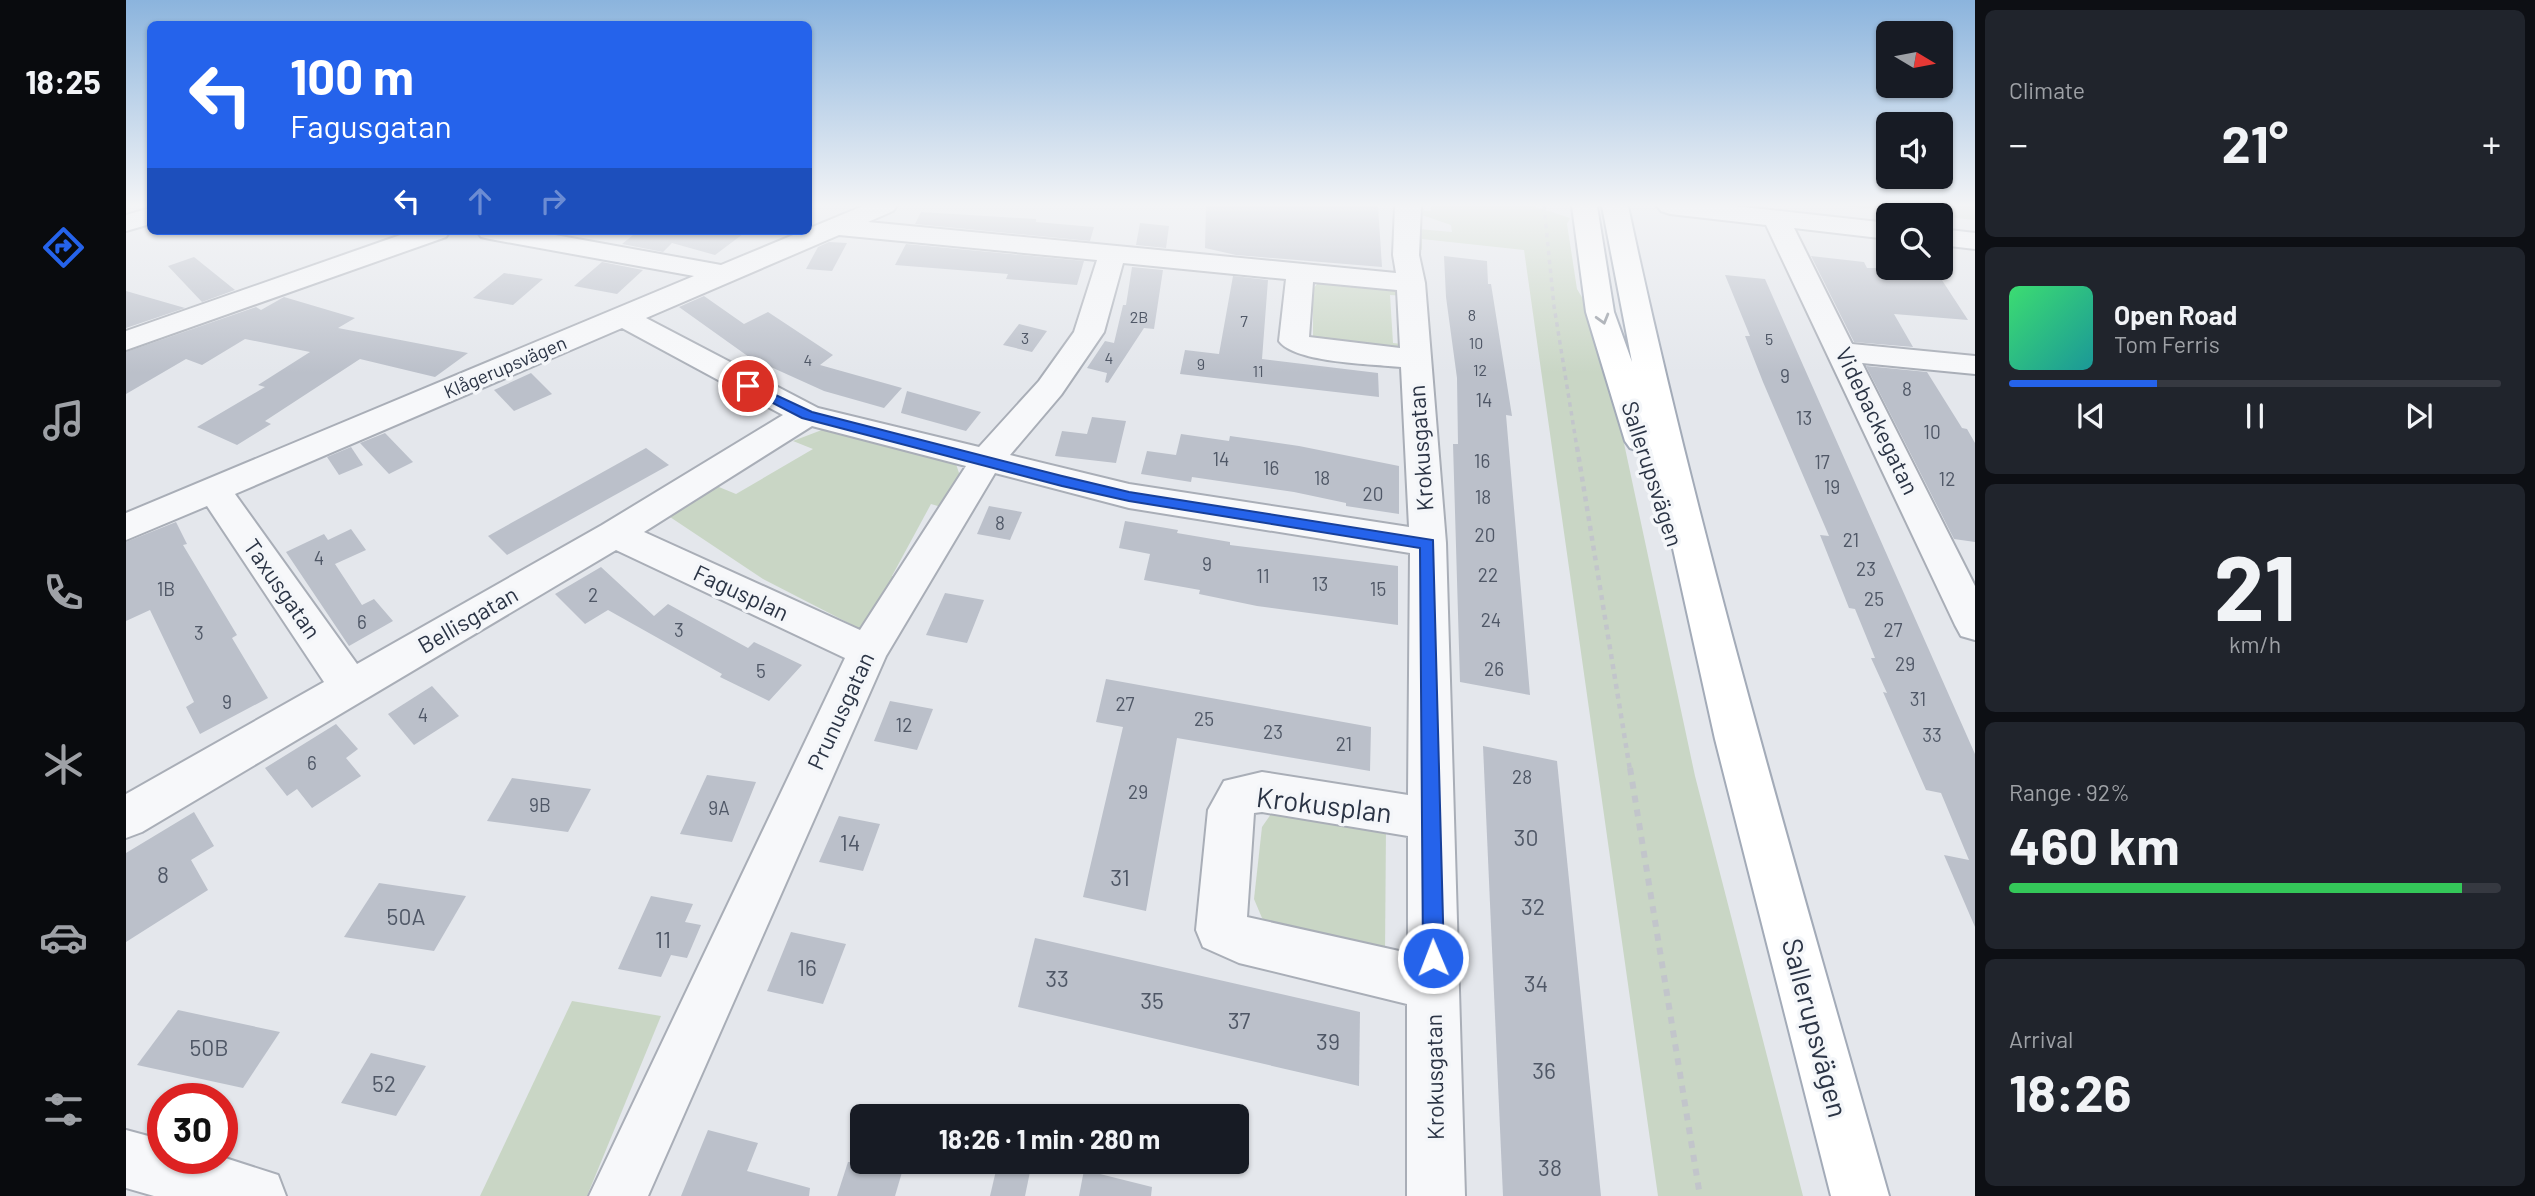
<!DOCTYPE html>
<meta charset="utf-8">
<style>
body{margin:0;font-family:Barlow,sans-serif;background:#20242c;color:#f1f3f6;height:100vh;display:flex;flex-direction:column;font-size:26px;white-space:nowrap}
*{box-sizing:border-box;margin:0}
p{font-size:23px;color:#9ea1a6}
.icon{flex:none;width:38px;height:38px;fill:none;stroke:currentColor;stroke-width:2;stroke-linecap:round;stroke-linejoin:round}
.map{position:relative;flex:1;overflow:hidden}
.sheet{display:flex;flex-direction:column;gap:10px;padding:10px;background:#0d0f14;width:560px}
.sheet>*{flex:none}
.top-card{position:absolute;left:21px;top:21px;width:665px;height:214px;border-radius:10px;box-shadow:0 2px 5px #0004;background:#2563eb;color:#fff;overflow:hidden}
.needle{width:46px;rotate:100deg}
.buttons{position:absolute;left:1750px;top:21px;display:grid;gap:14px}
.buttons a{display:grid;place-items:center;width:77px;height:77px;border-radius:10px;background:#171b24;box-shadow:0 2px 5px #0004;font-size:35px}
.speed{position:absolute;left:21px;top:1083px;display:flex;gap:14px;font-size:35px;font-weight:700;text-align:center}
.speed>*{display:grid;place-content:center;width:91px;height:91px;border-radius:50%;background:#171b24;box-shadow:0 2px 5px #0004;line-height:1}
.speed .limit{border:10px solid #d22;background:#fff;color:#111}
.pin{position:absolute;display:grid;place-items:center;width:60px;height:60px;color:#fff;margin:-30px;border:4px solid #fff;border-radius:50%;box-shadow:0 2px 7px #0007}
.me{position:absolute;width:77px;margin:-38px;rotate:359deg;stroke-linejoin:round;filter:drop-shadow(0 0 5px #0008)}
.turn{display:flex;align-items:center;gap:24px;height:147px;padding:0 28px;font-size:32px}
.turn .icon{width:91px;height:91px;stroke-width:2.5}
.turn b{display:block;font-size:49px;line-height:60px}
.lanes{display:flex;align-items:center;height:66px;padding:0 28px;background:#0003;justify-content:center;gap:35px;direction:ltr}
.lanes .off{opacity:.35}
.big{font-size:52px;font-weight:700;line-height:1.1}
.sheet .card{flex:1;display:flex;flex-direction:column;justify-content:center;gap:10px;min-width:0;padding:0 24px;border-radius:10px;background:#20242c}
.sheet .dial{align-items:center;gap:0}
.dial b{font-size:91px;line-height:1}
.song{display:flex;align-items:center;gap:21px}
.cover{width:84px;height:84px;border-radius:10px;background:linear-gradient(135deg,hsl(140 70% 55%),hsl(180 70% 35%))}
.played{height:7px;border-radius:4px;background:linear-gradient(90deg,#2563eb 30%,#363941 30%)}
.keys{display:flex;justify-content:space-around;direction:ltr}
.heat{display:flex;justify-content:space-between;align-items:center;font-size:38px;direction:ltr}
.charge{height:10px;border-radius:5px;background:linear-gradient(90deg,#34c759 92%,#363941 0)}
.trip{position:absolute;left:724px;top:1104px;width:399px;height:70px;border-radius:10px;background:#171b24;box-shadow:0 2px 5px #0004;font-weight:700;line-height:70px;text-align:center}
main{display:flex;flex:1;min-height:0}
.dock{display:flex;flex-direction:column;width:126px;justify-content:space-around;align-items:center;background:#090b0e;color:#9ea1a6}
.dock .icon{width:49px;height:49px}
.dock .current{color:#2563eb}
.dock b{font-size:32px;color:#f1f3f6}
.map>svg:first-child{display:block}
.green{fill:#c9d6c5}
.building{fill:#bbc0ca}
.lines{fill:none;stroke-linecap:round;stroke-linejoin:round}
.minor-casing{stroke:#a9aeb7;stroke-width:4}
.major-casing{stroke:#a3abb8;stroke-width:4}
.path-far2{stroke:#c2c5cb;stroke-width:3.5;stroke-dasharray:4.5 4.5;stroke-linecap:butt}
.path-far1{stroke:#c2c5cb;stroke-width:4.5;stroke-dasharray:5 5;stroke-linecap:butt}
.path{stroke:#c2c5cb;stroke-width:6;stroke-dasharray:7 7;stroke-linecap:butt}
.minor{fill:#f7f8fa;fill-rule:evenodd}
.major{fill:#fff;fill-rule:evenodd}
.oneway{stroke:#959aa2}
.route{fill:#2563eb;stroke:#184099;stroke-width:2}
.labels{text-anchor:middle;stroke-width:7;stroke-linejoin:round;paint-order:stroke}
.far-number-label{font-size:16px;fill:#4f5766}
.far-street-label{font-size:19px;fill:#2b3445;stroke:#f4f6f9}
.number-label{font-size:19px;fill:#4f5766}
.street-label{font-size:23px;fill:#2b3445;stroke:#f4f6f9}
.near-number-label{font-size:23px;fill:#4f5766}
.near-street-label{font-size:28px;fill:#2b3445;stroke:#f4f6f9}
</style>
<main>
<nav class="dock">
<b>18:25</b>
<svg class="icon current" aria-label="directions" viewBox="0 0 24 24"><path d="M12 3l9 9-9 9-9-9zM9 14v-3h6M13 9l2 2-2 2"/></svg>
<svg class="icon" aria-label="music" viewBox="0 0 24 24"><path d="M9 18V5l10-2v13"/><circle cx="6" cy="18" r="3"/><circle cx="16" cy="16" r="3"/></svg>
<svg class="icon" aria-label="phone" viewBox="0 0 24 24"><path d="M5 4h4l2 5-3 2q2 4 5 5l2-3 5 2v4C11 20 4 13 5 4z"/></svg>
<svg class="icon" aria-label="climate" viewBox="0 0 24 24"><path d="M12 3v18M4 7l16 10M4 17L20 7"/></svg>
<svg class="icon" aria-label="car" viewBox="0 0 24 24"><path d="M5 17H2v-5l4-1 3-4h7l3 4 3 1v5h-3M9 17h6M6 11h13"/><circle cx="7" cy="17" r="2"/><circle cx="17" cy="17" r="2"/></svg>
<svg class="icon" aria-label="filters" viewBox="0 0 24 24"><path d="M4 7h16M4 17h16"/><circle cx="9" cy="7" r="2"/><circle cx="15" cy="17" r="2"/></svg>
</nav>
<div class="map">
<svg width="1849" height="1196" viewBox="0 0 1849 1196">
<rect width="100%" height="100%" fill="#e4e7ec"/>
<g class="green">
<polygon points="1305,206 1407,206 1444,218 1441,224 1451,289 1463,309 1486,387 1569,776 1677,1196 1532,1196 1398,250 1296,239 1296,250 1283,244 1282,228 1326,232 1325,225 1290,213 1290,210 1305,211"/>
<polygon points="1719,206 1849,206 1849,220"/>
<polygon points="1204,279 1273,288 1279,296 1264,295 1267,343 1284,345 1280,353 1187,338 1187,289 1191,284"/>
<polygon points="701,428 830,464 835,479 822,509 805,504 766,576 780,579 738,631 637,579 541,515 588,485 610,494 687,449 667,441"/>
<polygon points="1157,808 1260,827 1259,954 1156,935 1136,918 1128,899 1136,827 1145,814"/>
<polygon points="446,1001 535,1016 461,1196 354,1196"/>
</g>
<g class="building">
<polygon points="1080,206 1252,206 1256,267 1110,255 1079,248"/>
<polygon points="795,212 910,219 910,222 968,227 964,241 789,224"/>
<polygon points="1014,223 1043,226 1040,248 1010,245"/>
<polygon points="512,231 621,231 589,255 546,243 537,252 496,244"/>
<polygon points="703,242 721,243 706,271 680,269 692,247"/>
<polygon points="780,244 958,261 951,285 880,279 882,274 769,265"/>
<polygon points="1318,256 1361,261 1362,284 1365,284 1386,416 1380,415 1404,695 1334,682 1327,444 1332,444 1331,378 1320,297"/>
<polygon points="1685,256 1738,262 1741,268 1808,268 1842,320 1768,314 1787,347 1728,342"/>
<polygon points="68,257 109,290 76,302 42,266"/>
<polygon points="476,262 517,270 491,294 448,286"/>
<polygon points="1006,267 1037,270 1028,329 1018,328 982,383 979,382 981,373 961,368 979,341 988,343 997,305 1000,305"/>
<polygon points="378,273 417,279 387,305 347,298"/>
<polygon points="1599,275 1639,279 1849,754 1849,927 1818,855 1843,860 1815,793 1800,790 1757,692 1761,693 1745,658 1749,658 1729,609 1723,608 1694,535 1703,536 1637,382 1619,336 1624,336"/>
<polygon points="1107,276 1142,280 1136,359 1252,373 1253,397 1054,374 1059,350 1093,354"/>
<polygon points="0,291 59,308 0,328"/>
<polygon points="578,296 618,324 642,312 707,355 694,365 776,388 758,408 698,391 623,357 553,307"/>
<polygon points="158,297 229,318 212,328 342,353 309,377 234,359 139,421 145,424 111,445 71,427 139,387 132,385 184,352 119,339 76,365 60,359 0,394 0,352 130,307 135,310"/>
<polygon points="893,324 921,331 906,352 877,345"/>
<polygon points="1740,366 1801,372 1836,428 1841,429 1849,443 1849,542 1828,539"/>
<polygon points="405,373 426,394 388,411 368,390"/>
<polygon points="781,391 855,412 840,431 775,413"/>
<polygon points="966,417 1000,421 990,463 929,456 936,431 961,434"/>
<polygon points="259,433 287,462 263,474 234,443"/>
<polygon points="1055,434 1103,441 1104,436 1173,446 1273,466 1273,514 1220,506 1220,503 1168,492 1066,477 1065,482 1015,474 1021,451 1050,455"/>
<polygon points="225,447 237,465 213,475 201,457"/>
<polygon points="520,448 543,465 381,555 362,536"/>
<polygon points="863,506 896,512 884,540 851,534"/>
<polygon points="999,521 1052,530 1051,533 1104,542 1104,545 1272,566 1272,625 1131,606 1073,594 1074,590 1018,580 1024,554 993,548"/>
<polygon points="50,522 61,544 57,545 111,635 106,638 142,698 74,734 60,707 68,702 24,610 0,621 0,542"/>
<polygon points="225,529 240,550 209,564 236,605 248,599 267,621 223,646 160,552 198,534 202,540"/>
<polygon points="475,567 528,616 542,604 622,648 628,642 676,665 643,701 594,677 596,674 482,610 459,624 429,594"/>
<polygon points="819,593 858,600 841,643 800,635"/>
<polygon points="980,679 1245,727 1244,771 1051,738 1020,911 957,897 997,727 970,722"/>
<polygon points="306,686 333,716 288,745 262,714"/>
<polygon points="764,701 807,709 791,750 748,741"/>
<polygon points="210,724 232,749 220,758 235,776 186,808 171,789 161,796 139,768"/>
<polygon points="1357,746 1431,761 1475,1196 1377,1196"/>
<polygon points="581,775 630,782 606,842 554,834"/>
<polygon points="386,778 465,789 442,832 361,821"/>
<polygon points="68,812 88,846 65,860 82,890 0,942 0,853"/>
<polygon points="713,816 754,824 737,871 693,862"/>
<polygon points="253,883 340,896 308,951 218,937"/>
<polygon points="525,896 567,904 559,922 575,925 561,958 545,955 535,977 492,969"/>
<polygon points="665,932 720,944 697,1004 641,991"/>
<polygon points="909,938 1234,1012 1233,1086 892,1007"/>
<polygon points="52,1010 154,1032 117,1088 11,1065"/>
<polygon points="245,1053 300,1066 270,1116 215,1103"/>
<polygon points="582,1130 632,1143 621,1171 684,1188 683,1196 555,1196"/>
<polygon points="722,1162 779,1162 769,1196 711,1196"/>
<polygon points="872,1162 906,1162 899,1196 864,1196"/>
<polygon points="958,1170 1026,1187 1025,1196 953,1196"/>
</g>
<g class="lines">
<defs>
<g id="minor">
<path d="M737,206H771L767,211L742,222L1270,273L1267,255L1269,206H1295L1293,255L1299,283L1320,543L1339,1196H1281V1004L1113,963L1077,947L1070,930L1082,810L1098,781L1136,772L1282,795L1284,553L1003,508L869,473L760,656L522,1196H463L719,658L490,550L16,832L0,838V794L198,682L81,506L0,540V513L568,276L364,239L355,237L351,231H407L595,265ZM713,235L971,260L948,332L913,381L853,447L692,408L520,318ZM997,263L1160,279L1153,341C1169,363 1247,364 1275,367L1283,527L1003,484L884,455L935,395L978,332ZM1187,282L1271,290L1274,348L1183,337ZM496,328L657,415L476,525L231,664L109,494ZM686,426L840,466L734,630L518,532ZM1136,812L1282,836V953L1121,917L1128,813Z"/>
<polygon points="1531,206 1608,206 1762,223 1762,239 1668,228 1726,344 1849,356 1849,374 1736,363 1849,586 1849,640 1835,636 1829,625 1640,225 1544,214 1535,211"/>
<polygon points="24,208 24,224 0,231 0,215"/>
<polygon points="1815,229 1849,233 1849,249 1815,245"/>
<polygon points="286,231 324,231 320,237 0,350 0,331"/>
<polygon points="0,1130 37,1140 37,1158 96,1157 152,1175 160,1196 28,1196 0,1188"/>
</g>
<path id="major" d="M1446,206H1471L1488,312L1506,362L1476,206H1502C1573,540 1670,868 1763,1196H1705L1589,739L1525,449L1516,452L1504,448L1499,441L1460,312Z"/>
</defs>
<use href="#minor" class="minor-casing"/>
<use href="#major" class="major-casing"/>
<polyline class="path-far2" points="1418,206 1428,306 1451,448"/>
<polyline class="path-far1" points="1451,447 1504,770"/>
<polyline class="path" points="1504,768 1574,1196"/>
<use href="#minor" class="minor"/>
<use href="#major" class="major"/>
</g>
<defs><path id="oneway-chevron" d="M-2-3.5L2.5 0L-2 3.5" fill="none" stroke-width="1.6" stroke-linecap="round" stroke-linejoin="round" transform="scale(1.75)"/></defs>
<use class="oneway" href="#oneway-chevron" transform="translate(1477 319) rotate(74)"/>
<linearGradient id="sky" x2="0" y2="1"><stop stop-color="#8bb4dd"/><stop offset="0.55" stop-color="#f3f4f6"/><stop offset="1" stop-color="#f3f4f6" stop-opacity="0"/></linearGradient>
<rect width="1849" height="373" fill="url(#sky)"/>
<polygon class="route" points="622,382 686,412 936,476 1003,492 1307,540 1318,958 1315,965 1307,968 1300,965 1297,958 1294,548 1003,501 936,486 676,418 618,388 618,383"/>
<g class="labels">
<g class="far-number-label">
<text x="1346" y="321">8</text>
<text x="1013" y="323">2B</text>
<text x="1118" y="327">7</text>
<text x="899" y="344">3</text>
<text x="1643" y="345">5</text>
<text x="1350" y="349">10</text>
<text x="983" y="364">4</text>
<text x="682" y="366">4</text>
<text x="1075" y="370">9</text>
<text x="1354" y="376">12</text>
<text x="1132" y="377">11</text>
</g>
<g class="far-street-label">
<text transform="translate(379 367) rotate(-23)" y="7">Klågerupsvägen</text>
</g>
<g class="number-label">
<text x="1659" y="383">9</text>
<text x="1781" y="396">8</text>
<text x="1358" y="407">14</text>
<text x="1678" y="425">13</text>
<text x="1806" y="439">10</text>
<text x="1095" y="466">14</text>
<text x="1356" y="468">16</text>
<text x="1696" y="469">17</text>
<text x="1145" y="475">16</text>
<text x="1196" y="485">18</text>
<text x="1821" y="486">12</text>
<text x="1706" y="494">19</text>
<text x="1247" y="501">20</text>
<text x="1357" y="504">18</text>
<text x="874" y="530">8</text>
<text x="1359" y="542">20</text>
<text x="1725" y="547">21</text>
<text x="193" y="565">4</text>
<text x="1081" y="571">9</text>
<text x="1740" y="576">23</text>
<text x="1362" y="582">22</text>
<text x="1137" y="583">11</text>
<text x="1194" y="591">13</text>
<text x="40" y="596">1B</text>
<text x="1252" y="596">15</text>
<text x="467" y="602">2</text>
<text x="1748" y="606">25</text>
<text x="1365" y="627">24</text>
<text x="236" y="629">6</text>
<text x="553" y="637">3</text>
<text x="1767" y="637">27</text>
<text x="73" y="640">3</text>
<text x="1779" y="671">29</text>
<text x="1368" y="676">26</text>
<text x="635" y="678">5</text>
<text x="1792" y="706">31</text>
<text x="101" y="709">9</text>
<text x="999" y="711">27</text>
<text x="297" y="722">4</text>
<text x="1078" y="726">25</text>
<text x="778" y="732">12</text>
<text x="1147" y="739">23</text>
<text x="1806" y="742">33</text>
<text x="1218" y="751">21</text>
<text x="186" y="770">6</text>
<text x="1396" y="784">28</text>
<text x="1012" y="799">29</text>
<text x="414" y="812">9B</text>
<text x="593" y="815">9A</text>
</g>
<g class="street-label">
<text transform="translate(1751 421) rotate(64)" y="8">Videbackegatan</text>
<text transform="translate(1295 448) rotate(-94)" y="8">Krokusgatan</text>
<text transform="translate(1526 474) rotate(72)" y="8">Sallerupsvägen</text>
<text transform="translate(156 589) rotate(55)" y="8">Taxusgatan</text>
<text transform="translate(615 593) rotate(25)" y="8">Fagusplan</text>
<text transform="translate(342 620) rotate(-30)" y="8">Bellisgatan</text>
<text transform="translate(715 711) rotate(-65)" y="8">Prunusgatan</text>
<text transform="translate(1309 1077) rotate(-91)" y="8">Krokusgatan</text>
</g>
<g class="near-number-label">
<text x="1400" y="846">30</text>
<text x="724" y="851">14</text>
<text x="37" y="883">8</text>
<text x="994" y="886">31</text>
<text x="1407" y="915">32</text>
<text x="280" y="925">50A</text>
<text x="537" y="948">11</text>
<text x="681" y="976">16</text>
<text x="931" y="987">33</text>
<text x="1410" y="992">34</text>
<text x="1026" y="1009">35</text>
<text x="1113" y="1029">37</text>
<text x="1202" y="1050">39</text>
<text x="83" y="1056">50B</text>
<text x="1418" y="1079">36</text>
<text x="258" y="1092">52</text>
<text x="1424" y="1176">38</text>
</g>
<g class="near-street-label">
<text transform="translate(1198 805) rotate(7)" y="10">Krokusplan</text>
<text transform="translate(1689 1028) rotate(75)" y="10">Sallerupsvägen</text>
</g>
</g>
</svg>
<div class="buttons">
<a><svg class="needle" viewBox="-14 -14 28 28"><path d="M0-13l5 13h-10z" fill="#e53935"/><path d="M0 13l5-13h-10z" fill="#9ea1a6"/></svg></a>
<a><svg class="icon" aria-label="sound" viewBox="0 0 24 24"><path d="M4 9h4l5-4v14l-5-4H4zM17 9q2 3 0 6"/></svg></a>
<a><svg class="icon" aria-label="search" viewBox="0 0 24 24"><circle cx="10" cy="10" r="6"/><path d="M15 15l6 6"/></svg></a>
</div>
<div class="speed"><div class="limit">30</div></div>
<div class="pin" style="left:622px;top:386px;background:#d93025"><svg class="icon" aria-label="arrive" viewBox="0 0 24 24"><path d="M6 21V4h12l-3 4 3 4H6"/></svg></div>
<svg class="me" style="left:1307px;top:958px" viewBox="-20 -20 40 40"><circle r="17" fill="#2563eb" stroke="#fff" stroke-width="3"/><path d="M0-11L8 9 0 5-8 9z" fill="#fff"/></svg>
<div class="trip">18:26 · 1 min · 280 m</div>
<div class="top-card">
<div class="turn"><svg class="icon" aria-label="left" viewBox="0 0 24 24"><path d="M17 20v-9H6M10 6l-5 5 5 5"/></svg><div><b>100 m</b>Fagusgatan</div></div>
<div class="lanes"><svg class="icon" aria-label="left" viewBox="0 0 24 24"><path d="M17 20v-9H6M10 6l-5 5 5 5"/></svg><svg class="icon off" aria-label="ahead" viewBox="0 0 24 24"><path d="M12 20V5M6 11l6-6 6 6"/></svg><svg class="icon off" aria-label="right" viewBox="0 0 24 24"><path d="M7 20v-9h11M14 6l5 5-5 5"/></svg></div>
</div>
</div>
<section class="sheet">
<div class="card"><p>Climate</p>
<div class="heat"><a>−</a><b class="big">21°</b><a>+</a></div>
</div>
<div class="card">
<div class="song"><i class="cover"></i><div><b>Open Road</b><p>Tom Ferris</p></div></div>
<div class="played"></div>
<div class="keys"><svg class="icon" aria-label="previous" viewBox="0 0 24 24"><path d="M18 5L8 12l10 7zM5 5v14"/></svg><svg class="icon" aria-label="pause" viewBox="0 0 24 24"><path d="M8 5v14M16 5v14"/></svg><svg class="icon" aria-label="next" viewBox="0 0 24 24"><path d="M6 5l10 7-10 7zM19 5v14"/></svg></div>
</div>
<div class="card dial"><b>21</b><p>km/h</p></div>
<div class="card"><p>Range · 92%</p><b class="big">460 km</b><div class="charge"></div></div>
<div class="card"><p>Arrival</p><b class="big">18:26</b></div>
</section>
</main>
